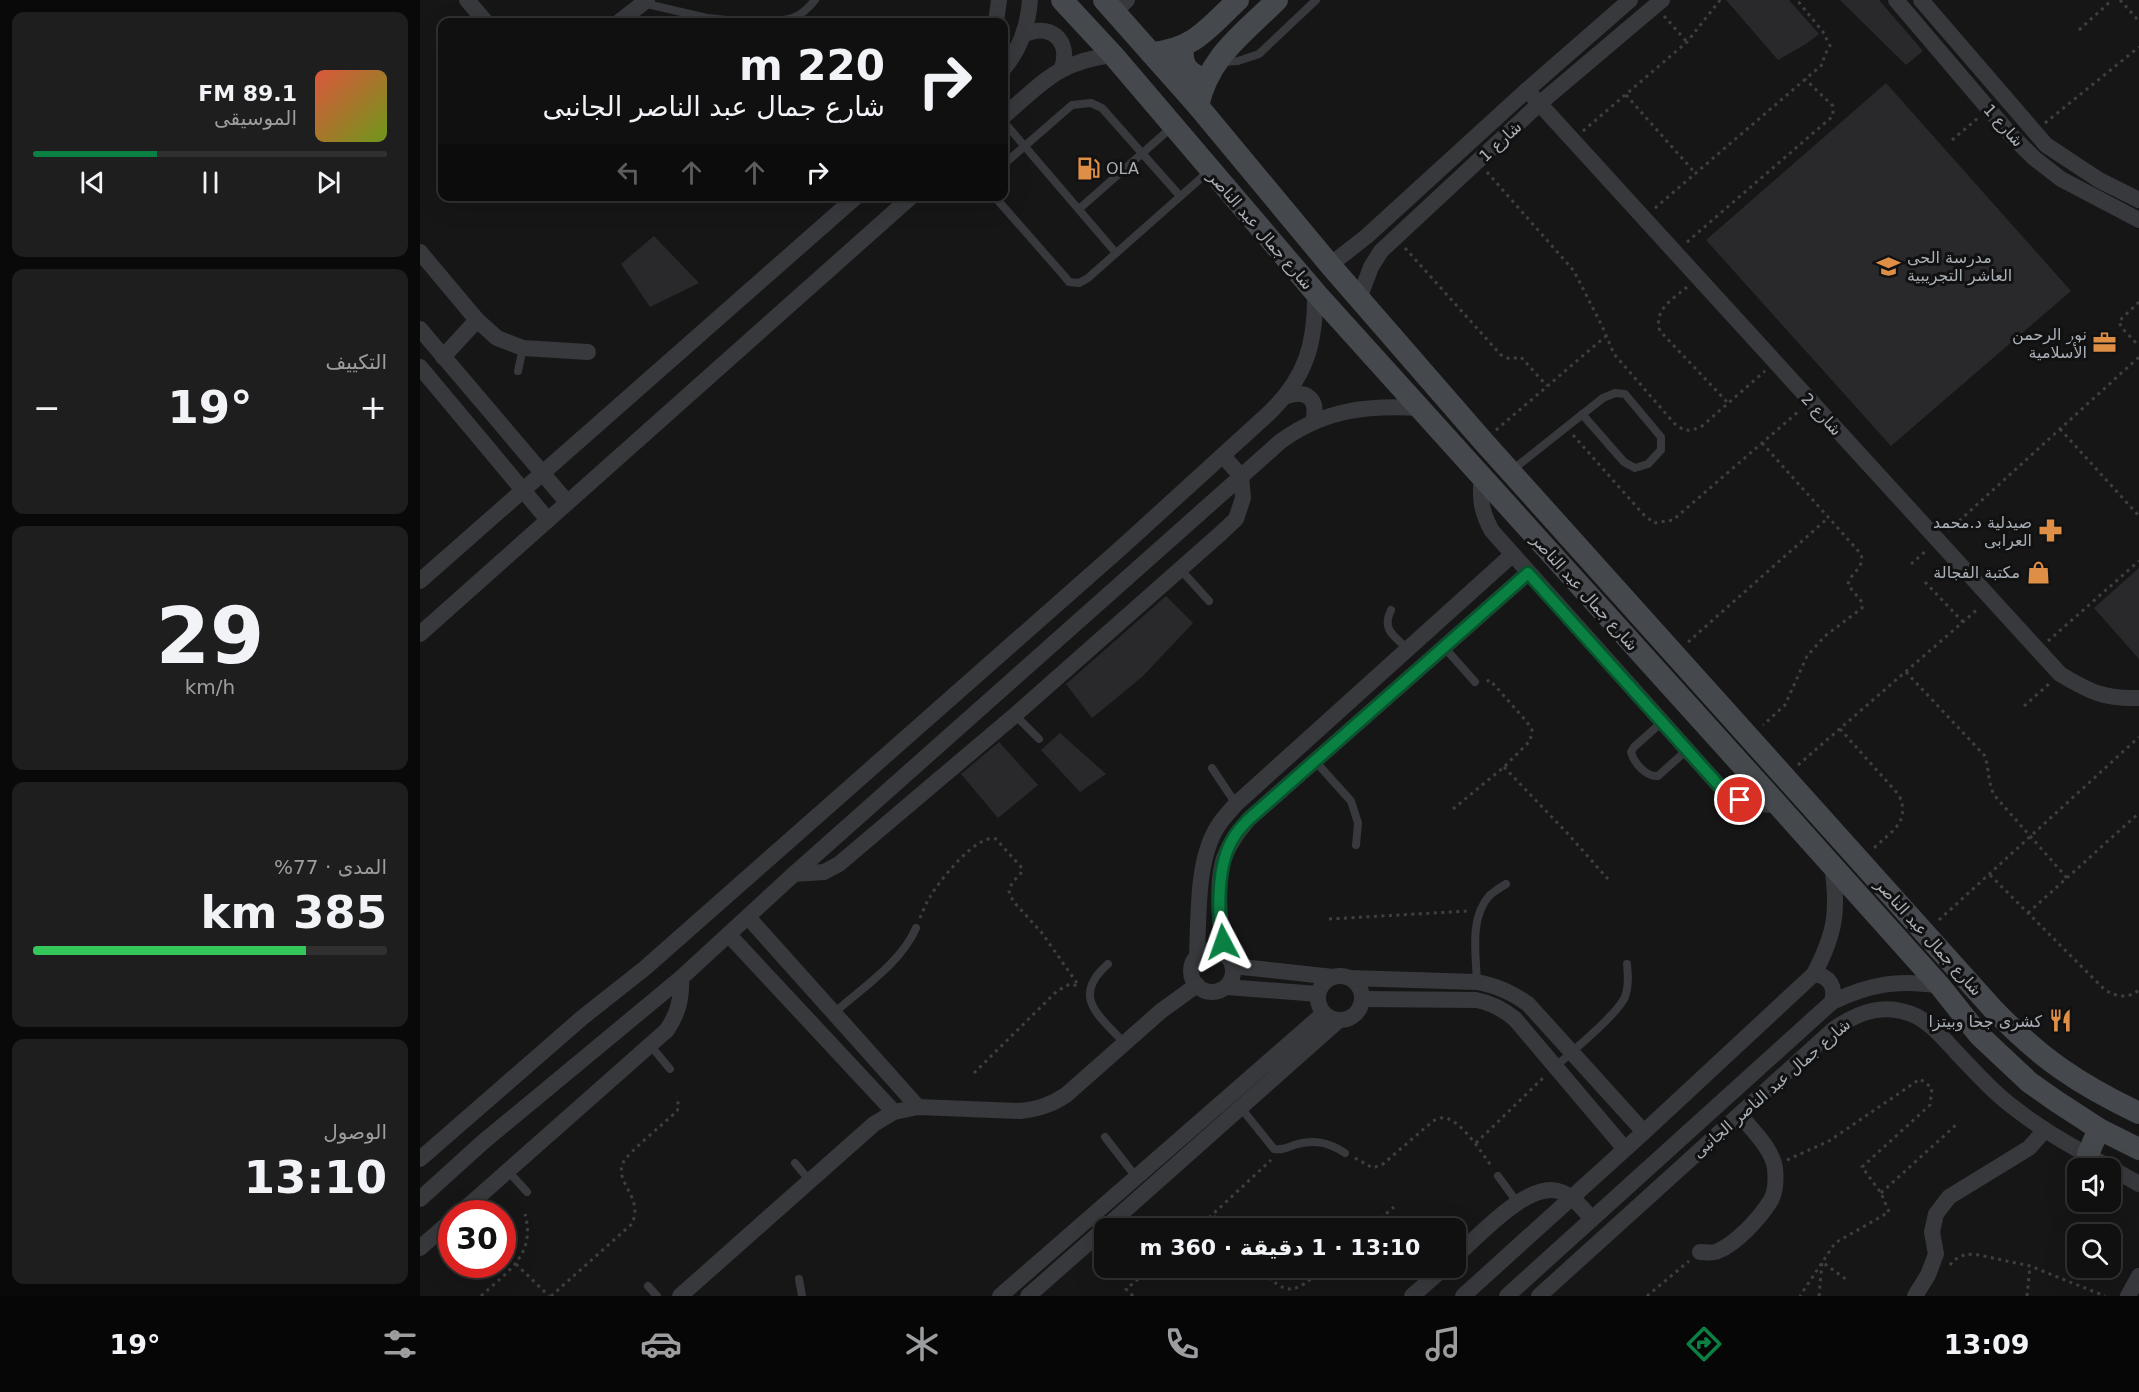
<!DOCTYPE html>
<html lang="ar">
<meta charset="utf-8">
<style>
body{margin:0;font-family:"DejaVu Sans",Vazirmatn,sans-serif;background:#1e1e1f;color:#f1f3f6;direction:rtl;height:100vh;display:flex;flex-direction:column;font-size:22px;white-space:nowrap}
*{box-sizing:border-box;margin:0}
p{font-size:20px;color:#9c9d9f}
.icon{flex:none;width:33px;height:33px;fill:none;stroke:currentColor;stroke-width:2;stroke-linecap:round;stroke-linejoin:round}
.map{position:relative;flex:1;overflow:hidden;direction:ltr}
.panel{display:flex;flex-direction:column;gap:12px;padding:12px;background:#090909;width:420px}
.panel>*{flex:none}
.guide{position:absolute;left:18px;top:18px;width:570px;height:183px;border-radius:12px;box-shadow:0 6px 24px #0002,0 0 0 2px #303031;direction:rtl;background:#101011;color:#f1f3f6;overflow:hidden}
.controls{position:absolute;left:1647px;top:1158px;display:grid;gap:12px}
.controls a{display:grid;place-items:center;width:54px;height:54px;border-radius:12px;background:#101011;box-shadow:0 6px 24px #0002,0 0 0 2px #303031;font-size:30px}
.speed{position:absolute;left:18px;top:1200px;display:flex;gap:12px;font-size:30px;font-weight:700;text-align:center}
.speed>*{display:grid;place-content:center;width:78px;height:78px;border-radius:50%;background:#101011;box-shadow:0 6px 24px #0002,0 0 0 2px #303031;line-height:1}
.speed .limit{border:9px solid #d22;background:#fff;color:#111}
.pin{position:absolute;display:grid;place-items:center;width:51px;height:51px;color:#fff;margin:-26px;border:3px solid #fff;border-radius:50%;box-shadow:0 2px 6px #0007}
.me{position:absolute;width:66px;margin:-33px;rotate:356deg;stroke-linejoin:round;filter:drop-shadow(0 0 4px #0008)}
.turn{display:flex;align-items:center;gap:21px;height:126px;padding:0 24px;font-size:27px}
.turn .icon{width:78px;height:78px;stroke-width:2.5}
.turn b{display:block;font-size:42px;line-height:51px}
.lanes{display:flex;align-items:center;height:57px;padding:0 24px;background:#0003;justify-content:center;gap:30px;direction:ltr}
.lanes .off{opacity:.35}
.big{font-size:45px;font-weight:700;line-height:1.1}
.panel .tile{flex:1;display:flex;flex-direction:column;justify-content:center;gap:9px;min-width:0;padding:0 21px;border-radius:12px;background:#1e1e1f}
.panel .dial{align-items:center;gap:0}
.dial b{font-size:78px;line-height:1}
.song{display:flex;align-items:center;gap:18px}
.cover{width:72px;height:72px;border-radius:9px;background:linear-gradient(135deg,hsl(10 70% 55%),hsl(80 70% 35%))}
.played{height:6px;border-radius:3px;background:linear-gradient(90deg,#0b8043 35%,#303031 35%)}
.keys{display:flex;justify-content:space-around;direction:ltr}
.heat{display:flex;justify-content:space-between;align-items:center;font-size:33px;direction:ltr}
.charge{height:9px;border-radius:4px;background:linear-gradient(90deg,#34c759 77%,#303031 0)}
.trip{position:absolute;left:674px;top:1218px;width:372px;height:60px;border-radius:12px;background:#101011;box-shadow:0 6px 24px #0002,0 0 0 2px #303031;font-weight:700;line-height:60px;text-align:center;direction:rtl}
.dock{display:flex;height:96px;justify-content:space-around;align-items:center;background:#060607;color:#9c9d9f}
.dock .icon{width:42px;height:42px}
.dock .on{color:#0b8043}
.dock b{font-size:27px;color:#f1f3f6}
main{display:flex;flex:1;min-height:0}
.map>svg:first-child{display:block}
.building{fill:#29292b}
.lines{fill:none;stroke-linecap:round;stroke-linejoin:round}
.path{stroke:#3d4043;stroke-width:3;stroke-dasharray:3 4.5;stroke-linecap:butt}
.lane{stroke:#37393c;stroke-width:8}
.street{stroke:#37393c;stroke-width:16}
.secondary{stroke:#45484c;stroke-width:22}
.route-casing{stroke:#07532c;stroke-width:15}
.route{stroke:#0b8043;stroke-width:10}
.labels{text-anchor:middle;stroke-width:6;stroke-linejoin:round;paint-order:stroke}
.street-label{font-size:16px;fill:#a9afb6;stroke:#111112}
.poi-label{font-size:16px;fill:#a9afb6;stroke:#111112;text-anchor:end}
</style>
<main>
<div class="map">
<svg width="1719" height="1296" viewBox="0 0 1719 1296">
<rect width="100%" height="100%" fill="#161617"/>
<g class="building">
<polygon points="1306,0 1369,0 1399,34 1386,44 1358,60"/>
<polygon points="1420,0 1459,0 1503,51 1486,65"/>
<polygon points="1466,83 1651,291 1471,446 1286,240"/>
<polygon points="234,236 279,283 230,307 201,264"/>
<polygon points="1719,568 1719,659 1674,608"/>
<polygon points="746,596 773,623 722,677 672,718 646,684"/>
<polygon points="640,733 686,774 660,792 621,750"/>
<polygon points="579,742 618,785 578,818 541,774"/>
</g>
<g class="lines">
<g class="path">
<polyline points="1700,0 1719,21"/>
<polyline points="1244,16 1267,42"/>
<polyline points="1659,30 1692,0"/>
<polyline points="1206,95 1276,174"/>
<polyline points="1625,123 1719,47"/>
<polyline points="1163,131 1267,42 1300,0"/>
<polyline points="1532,140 1558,118"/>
<path d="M1067,172L1154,271L1183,328L1194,354L1254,423C1264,432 1270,432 1282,426L1345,371"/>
<polyline points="1235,208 1403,64 1404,56 1410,46 1403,32 1377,0"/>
<polyline points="1267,242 1413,116 1413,106 1385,79"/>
<polyline points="985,248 1081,355 1090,359 1101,357 1127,386"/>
<path d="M1267,287C1252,300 1233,310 1240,331L1308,403"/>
<polyline points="1719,302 1699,321 1701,327 1719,346"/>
<polyline points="1640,429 1719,516"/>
<polyline points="1076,430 1186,336"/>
<polyline points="1153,435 1223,514 1234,523 1253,520 1379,411"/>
<path d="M1342,443L1441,554C1445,569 1430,572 1428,585L1442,602V608L1405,636L1387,656L1365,705L1343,725"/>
<polyline points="1528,531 1719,357"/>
<polyline points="1491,564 1508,549"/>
<polyline points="1505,582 1543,622"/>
<polyline points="1628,641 1719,561"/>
<polyline points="1268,642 1408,518"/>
<path d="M1486,672L1565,756C1569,770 1568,782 1574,795L1647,878"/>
<polyline points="1604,706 1630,683"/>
<path d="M1420,729L1479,795C1491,823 1471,831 1453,849"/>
<polyline points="1378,765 1559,608"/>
<polyline points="1084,767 1148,834 1188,879"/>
<polyline points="1033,809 1084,767 1110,741 1112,730 1107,722 1070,680 1065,682"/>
<path d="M1570,875L1685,990C1697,997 1708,999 1719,990"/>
<polyline points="1608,913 1719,813"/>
<path d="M500,918C503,911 506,903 510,897C519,881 557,833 576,839L602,868L601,873L592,883L589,891L593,901L622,933L659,986"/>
<polyline points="909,919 1049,911"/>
<polyline points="1519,920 1719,737"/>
<polyline points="554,1073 637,991 650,984 658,986"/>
<polyline points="1056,1143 1125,1076"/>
<path d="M935,1158L953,1168L963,1164L1013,1121C1017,1119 1021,1117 1026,1118C1043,1123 1062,1153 1072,1167"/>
<polyline points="1367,1160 1409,1141 1500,1079 1512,1088 1510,1105 1442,1167 1461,1193 1469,1212 1415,1243 1380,1296"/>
<polyline points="1461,1193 1537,1124"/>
<polyline points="794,1216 805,1228"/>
<polyline points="778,1228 851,1160"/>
<polyline points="949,1228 974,1207"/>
<polyline points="96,1264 129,1296"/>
<polyline points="1530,1265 1534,1260 1546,1254 1559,1255 1610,1266 1685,1296"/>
<path d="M837,1268C870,1296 870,1296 905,1268"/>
<path d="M61,1296C88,1271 116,1255 105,1214"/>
<path d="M131,1296L212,1224C224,1196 194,1183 203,1163C206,1154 247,1121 257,1111L259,1106L256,1097"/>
<polyline points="713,1296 706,1289 732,1268"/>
<polyline points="1227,1296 1269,1261"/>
<polyline points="1399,1296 1402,1262 1427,1280"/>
<polyline points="1607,1296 1610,1266"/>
</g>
<g class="lane">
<polyline points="223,3 287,18 327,22"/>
<path d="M342,22C368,20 378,21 395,0"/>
<polyline points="802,62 818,61 839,54 896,0"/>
<polyline points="584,122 696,253"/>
<polyline points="584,164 652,105 671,103 682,108 760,196"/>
<polyline points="574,196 646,278 649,282 659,283 668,278 789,171"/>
<polyline points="659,209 752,127"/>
<polyline points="98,371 103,348"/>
<polyline points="1091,471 1183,398 1195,393 1205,394 1241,437 1241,450 1228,464 1215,468 1204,462 1162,414"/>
<polyline points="760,569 789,601"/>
<path d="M971,610C961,630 975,637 988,649"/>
<polyline points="1024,647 1055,682"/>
<polyline points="595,715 619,739"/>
<path d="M1242,722L1214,747L1211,752C1214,763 1226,777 1238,776L1267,750"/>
<polyline points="895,761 931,801 938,823 936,845"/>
<polyline points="792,768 816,804"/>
<path d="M688,964C650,997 680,1016 704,1043"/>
<path d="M1057,982C1056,955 1049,917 1070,895C1075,891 1081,887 1086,884"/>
<path d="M414,1013C442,988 481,963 496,928"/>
<polyline points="230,1045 250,1069"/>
<path d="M1135,1067C1152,1051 1196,1016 1205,997C1209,986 1208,975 1207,964"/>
<path d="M821,1108L854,1149C862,1150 866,1148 874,1145C894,1139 908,1142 925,1153"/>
<polyline points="685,1137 716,1177"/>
<polyline points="375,1163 390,1181"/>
<polyline points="88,1171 107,1192"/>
<polyline points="1078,1176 1097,1202"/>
<polyline points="379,1279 382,1296"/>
<polyline points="228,1286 237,1296"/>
</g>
<g class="street">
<polyline points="47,0 66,22"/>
<polyline points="1476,0 1590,134 1614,158 1641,179 1719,220"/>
<polyline points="1501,0 1626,145 1679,180 1719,200"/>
<polyline points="694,12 707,0"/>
<polyline points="199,22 227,0"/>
<polyline points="576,22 579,0"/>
<path d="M603,35C630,22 651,40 642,68"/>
<path d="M584,68C601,48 608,25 610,0"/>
<path d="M1107,90L1640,674C1670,692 1684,699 1719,698"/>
<path d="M584,116C622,83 639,61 693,55"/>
<polyline points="0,252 57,320 77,338 103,348 168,352"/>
<polyline points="910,265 947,236 1107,90 1210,0"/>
<polyline points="939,299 951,267 961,251 1119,104 1242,0"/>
<polyline points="0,329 147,502"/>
<polyline points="23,357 57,320"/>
<polyline points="0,367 128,520"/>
<path d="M867,396C887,389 899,400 893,421"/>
<path d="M1062,478C1059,499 1062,513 1072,531L1303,790C1323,802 1335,805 1358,805"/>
<polyline points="0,581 437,196"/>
<polyline points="0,634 492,196"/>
<polyline points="374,874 404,872 419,864 595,715 800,534 816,519 823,498 821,476 803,456"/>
<polyline points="328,917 498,1107"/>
<polyline points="309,935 474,1112"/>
<circle cx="792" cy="971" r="21"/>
<path d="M806,954C799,931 796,881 804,858C810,842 819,831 829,819L1108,573"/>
<path d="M777,956C779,916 776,860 798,826C803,818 810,811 816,804L1092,555"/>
<polyline points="813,966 913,977"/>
<path d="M1394,974C1410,976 1416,987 1412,1002"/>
<circle cx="920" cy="998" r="22"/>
<path d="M930,978L1057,982C1077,986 1091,992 1108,1004L1224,1132"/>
<polyline points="806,987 898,994"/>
<path d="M943,999L1056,1000C1072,1003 1083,1009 1095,1019L1205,1149"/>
<path d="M0,1159L163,1017L225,968L702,547L848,414C886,378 896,343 895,292"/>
<path d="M0,1199L63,1142L261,978L374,874L861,441C904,410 946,405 999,408"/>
<path d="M39,1214L247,1030C258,1013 262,999 261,978"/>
<polyline points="685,1228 918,1021"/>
<polyline points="0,1248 32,1220"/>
<path d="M1280,1252C1286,1252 1293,1254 1298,1251C1317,1243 1340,1218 1351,1200C1356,1191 1356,1178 1355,1168C1352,1148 1332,1130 1320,1115"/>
<path d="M1035,1257C1057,1238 1110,1178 1141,1192C1154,1197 1163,1209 1172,1219"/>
<path d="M260,1296L454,1124L474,1112L498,1107L600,1111C618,1109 631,1105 646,1095L741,1011L777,985"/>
<polyline points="580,1296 903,1014"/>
<polyline points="608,1296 684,1229"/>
<polyline points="992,1296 1024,1268"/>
<path d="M1043,1296L1224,1132L1394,974C1415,934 1419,911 1412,866"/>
<path d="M1087,1296L1412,1002C1450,984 1478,979 1520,986"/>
<path d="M1119,1296L1414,1029C1440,1011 1466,1002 1496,1016C1512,1024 1525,1040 1537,1053C1556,1073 1575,1094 1597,1110C1634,1139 1678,1160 1719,1184"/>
<polyline points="1495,1296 1508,1275 1516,1254 1512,1232 1516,1214 1529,1197 1609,1148 1625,1130"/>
<polyline points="1708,1296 1719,1276"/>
</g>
<g class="secondary">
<polyline points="642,0 693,55 895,292 1358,805 1520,986 1559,1035 1609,1082 1636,1101 1679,1129 1719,1149"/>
<path d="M684,0L778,106L910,265L1063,441L1573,1009C1620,1058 1658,1084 1719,1113"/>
<path d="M763,48C761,65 769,76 786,78"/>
<path d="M731,53C774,50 789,27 818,0"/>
<path d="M778,106C789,56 823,34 857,0"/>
<polyline points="1668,1154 1679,1129"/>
</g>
</g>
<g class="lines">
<defs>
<path id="route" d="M803,942C797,912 797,863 814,837C818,830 824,824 829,819L1108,573L1303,790L1320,800"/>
</defs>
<use href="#route" class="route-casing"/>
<use href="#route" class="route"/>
</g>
<defs>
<symbol id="fuel-bare" viewBox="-9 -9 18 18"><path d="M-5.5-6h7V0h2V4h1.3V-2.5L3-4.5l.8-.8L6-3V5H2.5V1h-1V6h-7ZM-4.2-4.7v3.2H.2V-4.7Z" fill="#df8e46" stroke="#111112" stroke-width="2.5" paint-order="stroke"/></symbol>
<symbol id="school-bare" viewBox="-9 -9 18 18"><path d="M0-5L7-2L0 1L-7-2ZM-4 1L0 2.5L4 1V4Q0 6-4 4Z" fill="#df8e46" stroke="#111112" stroke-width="2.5" paint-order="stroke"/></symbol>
<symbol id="office-bare" viewBox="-9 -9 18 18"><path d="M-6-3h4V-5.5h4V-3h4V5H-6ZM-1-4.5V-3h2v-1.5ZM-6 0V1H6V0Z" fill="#df8e46" stroke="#111112" stroke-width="2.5" paint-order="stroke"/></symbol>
<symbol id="pharmacy-bare" viewBox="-9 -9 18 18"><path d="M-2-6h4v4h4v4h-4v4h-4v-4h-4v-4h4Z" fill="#df8e46" stroke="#111112" stroke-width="2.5" paint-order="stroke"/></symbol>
<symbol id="shop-bare" viewBox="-9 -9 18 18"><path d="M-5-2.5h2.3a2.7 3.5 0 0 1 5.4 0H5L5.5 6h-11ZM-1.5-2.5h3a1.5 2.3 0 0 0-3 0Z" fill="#df8e46" stroke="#111112" stroke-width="2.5" paint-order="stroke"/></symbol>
<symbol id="restaurant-bare" viewBox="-9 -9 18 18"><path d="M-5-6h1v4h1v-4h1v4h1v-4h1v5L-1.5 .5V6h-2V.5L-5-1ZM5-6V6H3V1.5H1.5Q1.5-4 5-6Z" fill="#df8e46" stroke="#111112" stroke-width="2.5" paint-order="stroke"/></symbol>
</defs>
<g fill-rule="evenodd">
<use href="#fuel-bare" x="652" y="152" width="33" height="33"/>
<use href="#school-bare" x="1452" y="250" width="33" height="33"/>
<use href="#office-bare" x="1668" y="326" width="33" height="33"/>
<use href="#pharmacy-bare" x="1614" y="514" width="33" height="33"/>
<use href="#shop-bare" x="1602" y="556" width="33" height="33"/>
<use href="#restaurant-bare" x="1624" y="1004" width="33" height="33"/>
</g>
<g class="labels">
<g class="street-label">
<text transform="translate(1584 125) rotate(48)" y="6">شارع 1</text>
<text transform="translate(1080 141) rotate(-43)" y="6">شارع 1</text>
<text transform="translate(841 230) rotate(49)" y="6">شارع جمال عبد الناصر</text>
<text transform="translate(1402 414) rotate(47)" y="6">شارع 2</text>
<text transform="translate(1165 592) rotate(48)" y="6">شارع جمال عبد الناصر</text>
<text transform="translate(1509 937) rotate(48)" y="6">شارع جمال عبد الناصر</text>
<text transform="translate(1351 1088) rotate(-41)" y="6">شارع جمال عبد الناصر الجانبى</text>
</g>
<g class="poi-label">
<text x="686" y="174" text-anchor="start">OLA</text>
<text x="1487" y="263" text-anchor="start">مدرسة الحى<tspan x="1487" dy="18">العاشر التجريبية</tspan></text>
<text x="1667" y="340">نور الرحمن<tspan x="1667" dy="18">الأسلامية</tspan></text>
<text x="1612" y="528">صيدلية د.محمد<tspan x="1612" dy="18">العرابى</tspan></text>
<text x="1600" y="578">مكتبة الفجالة</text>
<text x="1622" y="1027">كشرى جحا وبيتزا</text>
</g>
</g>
</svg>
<div class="controls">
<a><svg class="icon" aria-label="sound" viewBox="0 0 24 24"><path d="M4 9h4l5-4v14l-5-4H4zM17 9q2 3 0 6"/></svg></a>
<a><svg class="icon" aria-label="search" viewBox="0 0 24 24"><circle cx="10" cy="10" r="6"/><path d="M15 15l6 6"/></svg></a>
</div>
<div class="speed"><div class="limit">30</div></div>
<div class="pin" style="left:1320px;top:800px;background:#d93025"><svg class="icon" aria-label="arrive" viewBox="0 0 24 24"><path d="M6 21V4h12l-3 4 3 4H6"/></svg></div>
<svg class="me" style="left:803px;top:942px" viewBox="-20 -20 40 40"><path d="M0-17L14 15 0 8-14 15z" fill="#0b8043" stroke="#fff" stroke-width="4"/></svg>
<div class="trip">13:10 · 1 دقيقة · 360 m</div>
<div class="guide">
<div class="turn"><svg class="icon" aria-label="right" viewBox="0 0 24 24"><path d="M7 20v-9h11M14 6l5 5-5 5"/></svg><div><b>220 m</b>شارع جمال عبد الناصر الجانبى</div></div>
<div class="lanes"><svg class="icon off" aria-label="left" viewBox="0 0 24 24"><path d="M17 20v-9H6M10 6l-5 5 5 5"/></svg><svg class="icon off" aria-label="ahead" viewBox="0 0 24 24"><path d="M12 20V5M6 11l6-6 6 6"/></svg><svg class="icon off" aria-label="ahead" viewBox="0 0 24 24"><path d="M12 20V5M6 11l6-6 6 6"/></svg><svg class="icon" aria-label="right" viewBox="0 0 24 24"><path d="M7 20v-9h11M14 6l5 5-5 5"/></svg></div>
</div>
</div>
<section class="panel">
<div class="tile">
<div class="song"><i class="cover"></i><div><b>89.1 FM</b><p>الموسيقى</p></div></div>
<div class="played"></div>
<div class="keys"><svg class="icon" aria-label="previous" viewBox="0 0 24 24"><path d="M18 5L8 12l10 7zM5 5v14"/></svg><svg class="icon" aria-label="pause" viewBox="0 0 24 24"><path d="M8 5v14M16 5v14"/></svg><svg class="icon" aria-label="next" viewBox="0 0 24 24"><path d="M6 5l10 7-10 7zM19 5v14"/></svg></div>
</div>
<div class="tile"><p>التكييف</p>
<div class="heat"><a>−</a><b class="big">19°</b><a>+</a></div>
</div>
<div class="tile dial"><b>29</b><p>km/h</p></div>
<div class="tile"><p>المدى · 77%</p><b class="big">385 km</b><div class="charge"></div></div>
<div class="tile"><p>الوصول</p><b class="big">13:10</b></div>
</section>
</main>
<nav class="dock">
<b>13:09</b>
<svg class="icon on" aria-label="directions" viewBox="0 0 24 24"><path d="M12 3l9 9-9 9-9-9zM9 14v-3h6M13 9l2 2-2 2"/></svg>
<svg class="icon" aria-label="music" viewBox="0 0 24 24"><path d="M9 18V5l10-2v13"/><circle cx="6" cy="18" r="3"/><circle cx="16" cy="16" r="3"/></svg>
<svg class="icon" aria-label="phone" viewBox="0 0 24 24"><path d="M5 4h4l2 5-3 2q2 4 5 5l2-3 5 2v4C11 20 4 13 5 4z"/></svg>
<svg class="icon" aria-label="climate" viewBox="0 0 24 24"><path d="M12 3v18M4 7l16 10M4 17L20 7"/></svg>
<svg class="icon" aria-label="car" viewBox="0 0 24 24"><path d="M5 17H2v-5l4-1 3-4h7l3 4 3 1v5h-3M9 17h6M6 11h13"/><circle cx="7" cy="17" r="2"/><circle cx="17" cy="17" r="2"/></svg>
<svg class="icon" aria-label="filters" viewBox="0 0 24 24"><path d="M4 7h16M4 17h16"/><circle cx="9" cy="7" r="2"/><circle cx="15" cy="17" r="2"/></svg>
<b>19°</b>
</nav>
